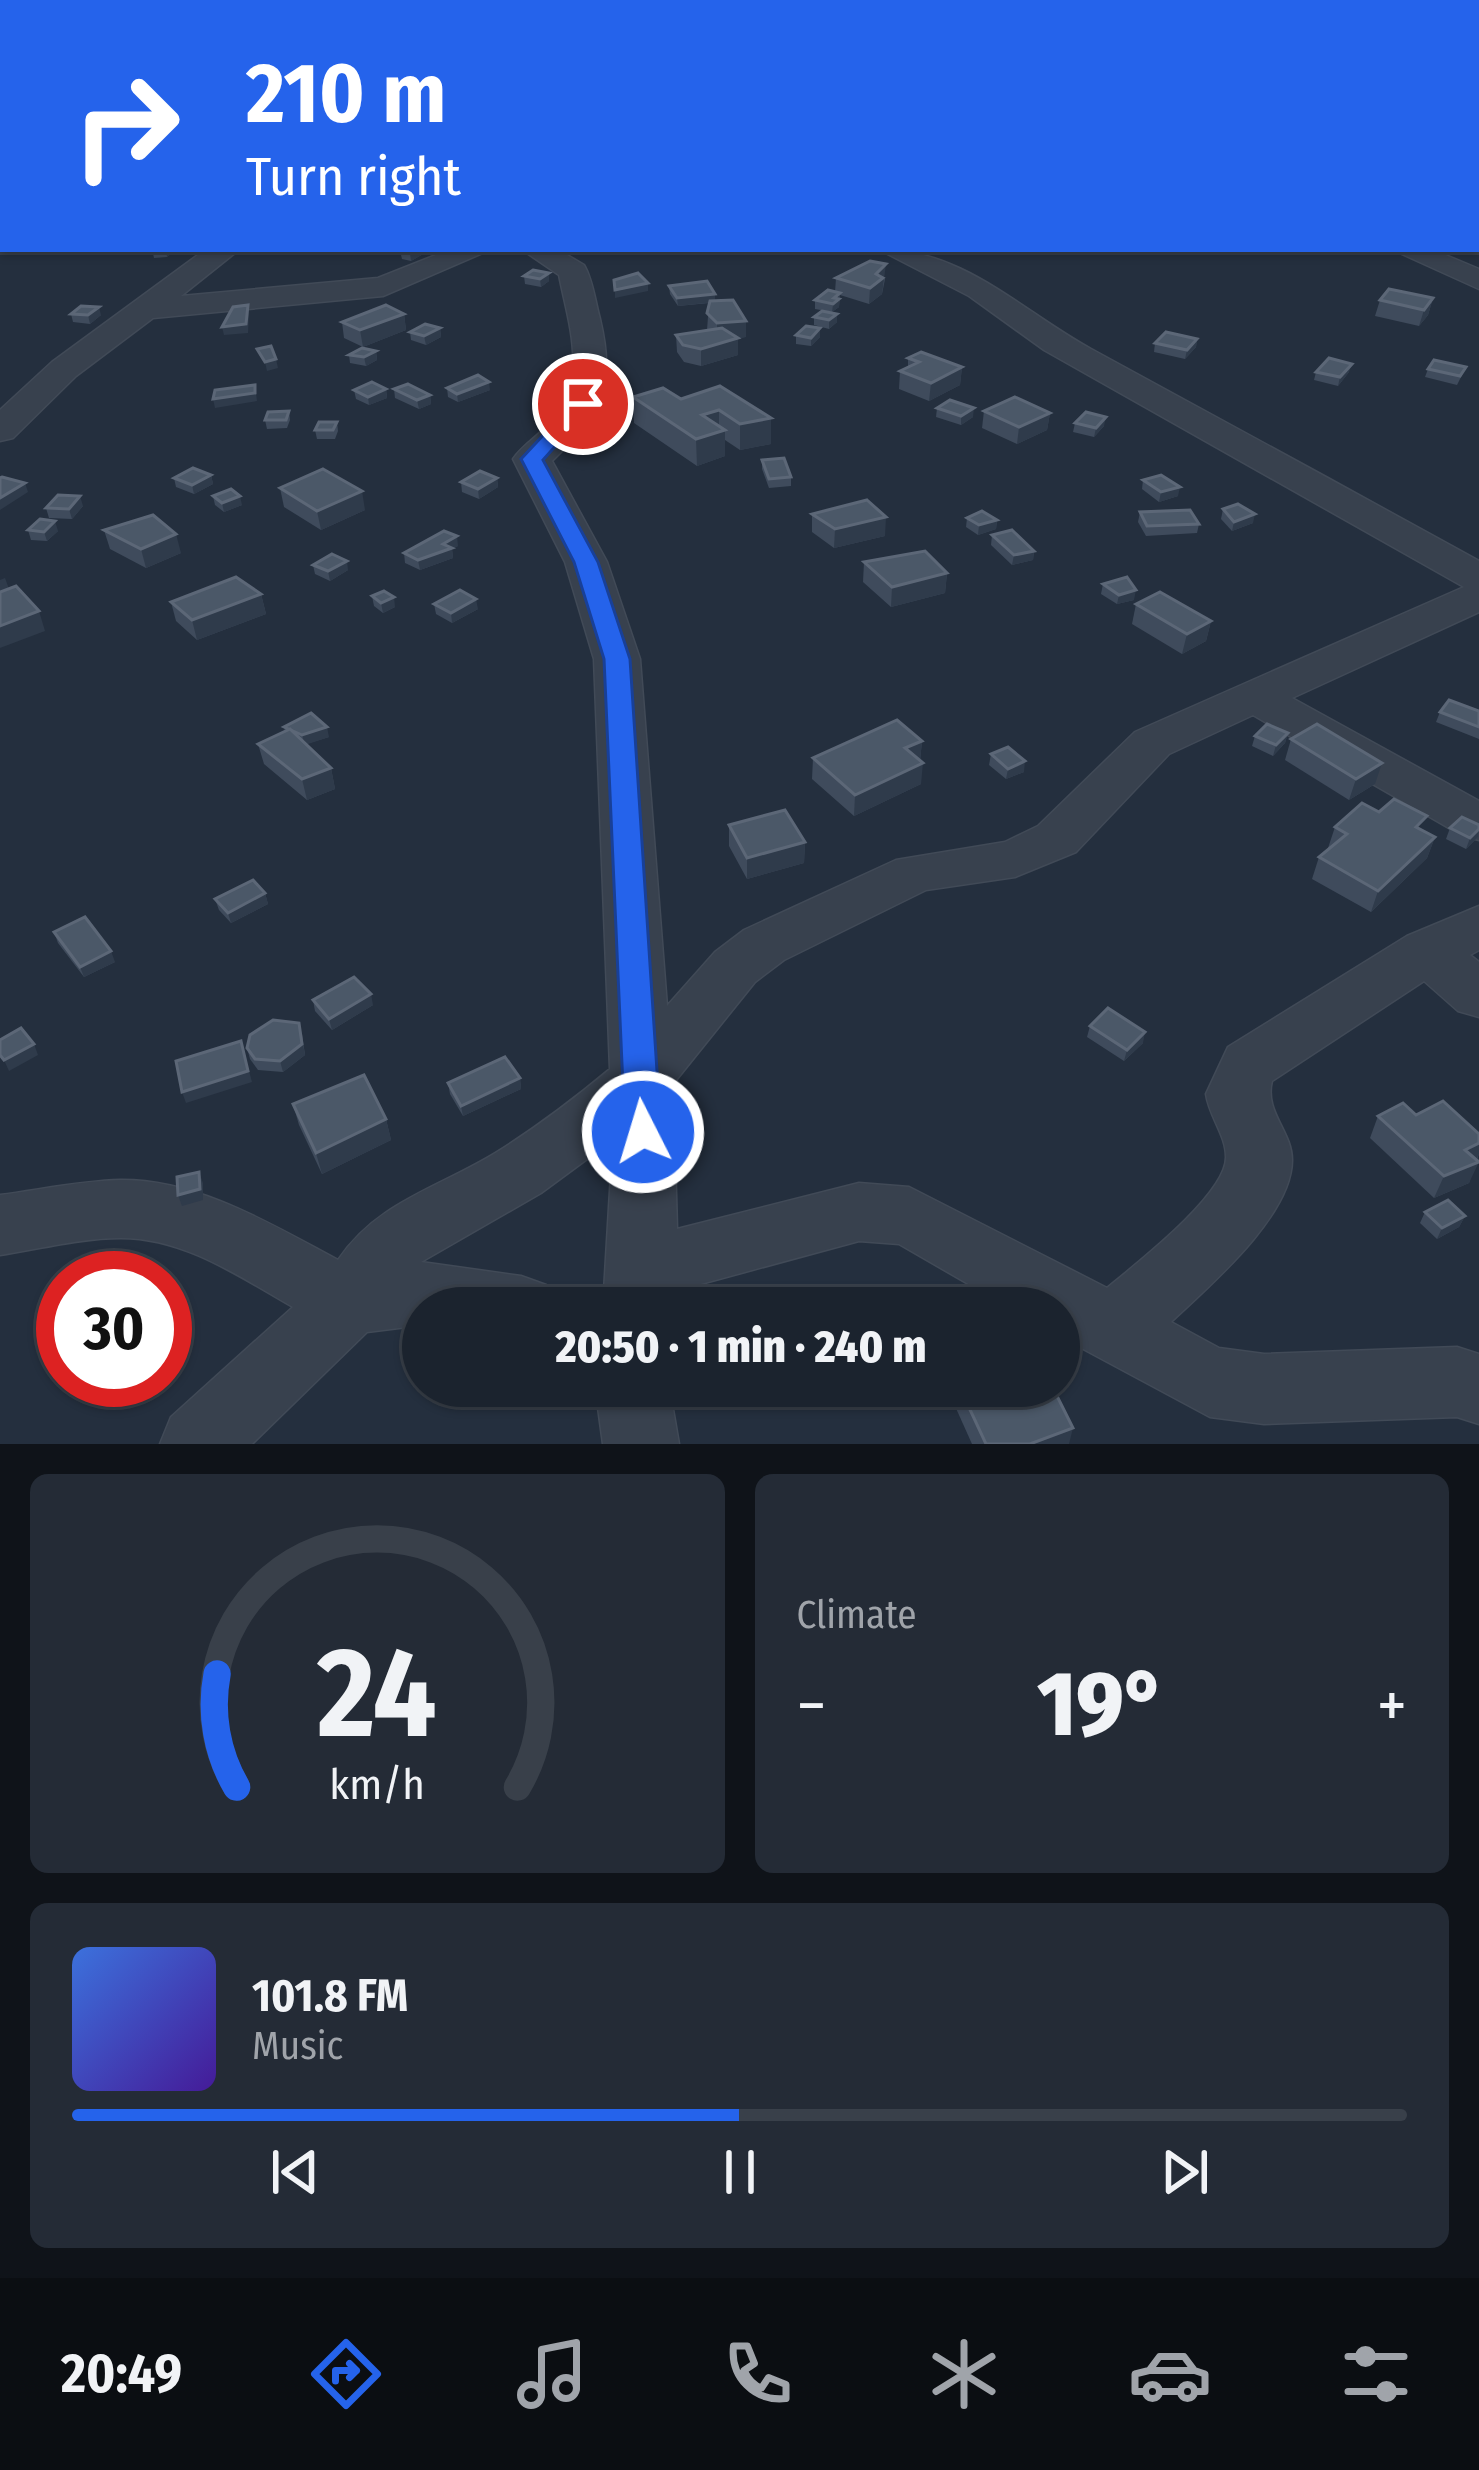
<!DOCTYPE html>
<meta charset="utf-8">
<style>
body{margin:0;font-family:"Fira Sans Condensed",sans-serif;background:#242b36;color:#f1f3f6;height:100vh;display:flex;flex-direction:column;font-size:45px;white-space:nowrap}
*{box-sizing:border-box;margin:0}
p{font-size:39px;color:#a0a4aa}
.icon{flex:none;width:66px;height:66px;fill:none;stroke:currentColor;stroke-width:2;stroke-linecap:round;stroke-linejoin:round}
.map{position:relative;height:1444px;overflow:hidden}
.panel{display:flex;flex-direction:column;gap:30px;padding:30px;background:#0f1319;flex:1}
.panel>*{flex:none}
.hud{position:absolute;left:0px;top:0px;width:1479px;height:252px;box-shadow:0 3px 9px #0004,0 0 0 3px #39404a;background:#2563eb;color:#fff;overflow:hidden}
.speed{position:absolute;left:36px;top:1251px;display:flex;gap:24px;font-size:60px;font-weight:700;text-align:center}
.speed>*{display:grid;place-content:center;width:156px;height:156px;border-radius:50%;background:#1b232e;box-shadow:0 3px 9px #0004,0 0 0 3px #39404a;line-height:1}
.speed .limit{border:18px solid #d22;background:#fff;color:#111}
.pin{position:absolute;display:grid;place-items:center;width:102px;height:102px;color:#fff;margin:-51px;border:6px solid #fff;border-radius:50%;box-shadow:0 3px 12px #0007}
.me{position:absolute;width:132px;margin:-66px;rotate:355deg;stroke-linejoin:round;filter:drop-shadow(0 0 9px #0008)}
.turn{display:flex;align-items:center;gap:42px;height:252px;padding:0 48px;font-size:54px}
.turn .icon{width:156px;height:156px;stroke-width:2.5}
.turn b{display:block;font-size:84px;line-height:102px}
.big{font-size:90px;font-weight:800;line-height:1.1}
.panel .card{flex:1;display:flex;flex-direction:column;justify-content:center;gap:18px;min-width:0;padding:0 42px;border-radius:18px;background:#242b36}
.panel .dial{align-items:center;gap:0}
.dial svg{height:312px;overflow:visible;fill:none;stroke:#39404a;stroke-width:7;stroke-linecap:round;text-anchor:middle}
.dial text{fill:#f1f3f6;stroke:none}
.song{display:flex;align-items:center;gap:36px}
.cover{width:144px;height:144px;border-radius:18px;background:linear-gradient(135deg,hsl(220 70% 55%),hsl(260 70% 35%))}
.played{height:12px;border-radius:6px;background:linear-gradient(90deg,#2563eb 50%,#39404a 50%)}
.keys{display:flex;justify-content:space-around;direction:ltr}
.heat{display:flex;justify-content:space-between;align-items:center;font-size:66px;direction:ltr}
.panel .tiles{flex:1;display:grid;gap:30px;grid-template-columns:1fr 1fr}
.card:last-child{grid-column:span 2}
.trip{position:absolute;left:402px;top:1287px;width:678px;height:120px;border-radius:60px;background:#1b232e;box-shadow:0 3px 9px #0004,0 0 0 3px #39404a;font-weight:800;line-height:120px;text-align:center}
.tabs{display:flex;height:192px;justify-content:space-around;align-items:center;background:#0b0e12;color:#a0a4aa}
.tabs .icon{width:84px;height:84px}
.tabs .current{color:#2563eb}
.tabs b{font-size:54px;color:#f1f3f6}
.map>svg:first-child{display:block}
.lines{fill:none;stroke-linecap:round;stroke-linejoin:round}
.minor-casing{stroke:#414a57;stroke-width:3}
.minor{fill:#38414e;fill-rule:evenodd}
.wall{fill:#3f4b5c}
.shaded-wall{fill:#2f3b4b}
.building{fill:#4b5868;stroke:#5c6777;stroke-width:3}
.route{fill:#2563eb;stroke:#184099;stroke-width:3}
</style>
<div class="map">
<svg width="1479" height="1444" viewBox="0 0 1479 1444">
<rect width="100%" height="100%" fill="#242f3e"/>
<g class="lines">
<defs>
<g id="minor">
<polygon points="167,0 196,0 165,3"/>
<polygon points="483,0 505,0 481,3"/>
<polygon points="806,0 828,0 830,3 808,3"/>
<polygon points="1133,0 1163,0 1131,3"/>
<polygon points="1279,0 1312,0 1314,3 1281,3"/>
<polygon points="0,5 3,6 3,20 0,19"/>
<rect x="1476" y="30" width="3" height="12"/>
<polygon points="0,234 3,249 13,249 0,252"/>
<polygon points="206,249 240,249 181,296 378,278 451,249 492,249 383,296 153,318 76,376 13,438 0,441 0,410 52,362"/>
<path d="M521,249H557L584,265C593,280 595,301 600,319C616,387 601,413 552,461L607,562L640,659L667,1006L715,952L744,930L896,860L1005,842L1038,826L1135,732L1464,587L1044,350L969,296L878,249C963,249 1020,310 1091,349C1220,419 1350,490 1479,561V612L1292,698L1479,801V840L1461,835L1253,715L1169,754L1076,852L1015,877L926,890L784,960L755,982L673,1084L677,1229L859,1183L909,1187L1107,1288C1136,1264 1227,1194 1226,1157C1226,1135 1209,1116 1206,1094L1228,1047L1407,936L1479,906V950L1470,955L1479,962V1017L1458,1011L1424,981L1272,1081C1264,1112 1292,1131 1292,1160C1292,1216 1208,1287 1171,1322L1219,1348L1264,1354L1457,1347L1479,1354V1424L1457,1417L1264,1424L1210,1417L1059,1336V1308H1010L899,1244L859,1241L675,1291V1308H603L613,1140L541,1193L421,1262L521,1276L546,1285L557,1308H423V1325L367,1332L252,1444H160L171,1417L293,1307C240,1277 185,1238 121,1238C81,1238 39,1249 0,1255V1195C39,1190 81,1181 120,1180C198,1179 272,1225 338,1260C378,1201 439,1188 497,1152C537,1127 574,1099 610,1069L594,659L565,562L513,459C524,443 542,434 553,419C588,374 569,326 559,275Z"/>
<polygon points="1391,249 1431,249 1479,269 1479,289"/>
<polygon points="595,1386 669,1386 679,1444 603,1444"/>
</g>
</defs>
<use href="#minor" class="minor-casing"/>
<use href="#minor" class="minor"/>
</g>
<g class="wall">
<polygon points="152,249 177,249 167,257 154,258"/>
<polygon points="404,249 425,249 425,253 411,261 402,259 400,251"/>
<polygon points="549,273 549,281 541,287 525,284 524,276"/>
<polygon points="836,278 885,279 882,294 869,304 840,295 839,307 832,312 815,309 815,300 835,292"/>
<polygon points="669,286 715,301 746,321 746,337 738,338 738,355 701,366 684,362 677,352 676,335 707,330 709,303 678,306 670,294"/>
<polygon points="1433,298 1428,315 1419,326 1375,316 1380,300"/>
<polygon points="71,314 101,315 90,324 73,322"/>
<polygon points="404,314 406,330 363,347 344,338 342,322"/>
<polygon points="814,317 837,322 829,329 814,325"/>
<polygon points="440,328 441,337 426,345 411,340 410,332"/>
<polygon points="796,335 820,337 811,346 796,344"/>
<polygon points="1197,339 1196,347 1185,359 1154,352 1155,343"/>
<polygon points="376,351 377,360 366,366 350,363 349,355"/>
<polygon points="908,358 962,367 960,385 929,401 899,389 900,371 908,368"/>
<polygon points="1466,367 1457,385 1425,377 1428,369"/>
<polygon points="1316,372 1349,372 1338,386 1314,380"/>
<polygon points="447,388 490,390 458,402 448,397"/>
<polygon points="386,389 387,398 369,405 356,399 354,390"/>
<polygon points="394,389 430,395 431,404 419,409 395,398"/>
<polygon points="633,397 681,399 771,418 771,444 740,450 725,440 725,456 697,466 634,423"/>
<polygon points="937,408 973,417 961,425 936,417"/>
<polygon points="289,411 290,420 287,428 267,429 265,420"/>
<polygon points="984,411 1050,413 1047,430 1017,444 982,428"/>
<polygon points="337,422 338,431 335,439 317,439 315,430"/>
<polygon points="1075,423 1104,426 1094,437 1073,432"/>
<polygon points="762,460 791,477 791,486 769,488 762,469"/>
<polygon points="211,475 213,484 194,494 176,487 174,478"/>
<polygon points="497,478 498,487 479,499 462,492 461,482"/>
<polygon points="1143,480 1178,496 1159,502 1142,489"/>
<polygon points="280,488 365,510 321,530 284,507"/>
<polygon points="213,496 242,505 224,512 215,505"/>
<polygon points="83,506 72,519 49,518 46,508"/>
<polygon points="1223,509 1253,523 1232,531 1221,519"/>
<polygon points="1140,512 1199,524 1197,533 1146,536 1138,522"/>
<polygon points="812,514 885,536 834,548 812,532"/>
<polygon points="967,518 997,520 996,529 978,535 966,527"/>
<polygon points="28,530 58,531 47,541 31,540"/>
<polygon points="104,530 181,553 146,568 110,549"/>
<polygon points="992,535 1034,551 1033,560 1012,565 991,545"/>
<polygon points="458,546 452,549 453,558 420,570 405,563 404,553"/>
<polygon points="864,562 947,573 945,593 891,607 863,582"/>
<polygon points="313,565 348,570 330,581 315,574"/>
<polygon points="1103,584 1134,600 1117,604 1101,594"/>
<polygon points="261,594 266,614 197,640 176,621 171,602"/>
<polygon points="372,596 395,607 383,613 374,606"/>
<polygon points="434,604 478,609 452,623 436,614"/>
<polygon points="1136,604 1211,621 1206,641 1182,654 1132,624"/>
<polygon points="1479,711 1479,739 1436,722 1440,712"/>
<polygon points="284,727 329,737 306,744 331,768 335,789 307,800 264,764 258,744 285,732"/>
<polygon points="1288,733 1285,743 1273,756 1252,746 1255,736"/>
<polygon points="1291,739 1375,784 1349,800 1285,760"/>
<polygon points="922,741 920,761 921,784 854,816 812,779 813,758"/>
<polygon points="991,754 1024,772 1006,779 989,765"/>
<polygon points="1379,812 1435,837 1427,858 1371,912 1312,879 1319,857 1329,849 1328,848 1335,827"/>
<polygon points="729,825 805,842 804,863 747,879 729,846"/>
<polygon points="1479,825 1478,837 1466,849 1446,839 1450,828"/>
<polygon points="265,893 268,904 231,923 219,910 215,899"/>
<polygon points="54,932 115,962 84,977 58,943"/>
<polygon points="313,1000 373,1005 332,1030 315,1011"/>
<polygon points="1090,1026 1143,1043 1124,1061 1087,1037"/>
<polygon points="302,1034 305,1055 283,1072 258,1070 250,1059 247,1048"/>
<polygon points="520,1078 521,1089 463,1116 450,1094 448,1083"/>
<polygon points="293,1104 386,1119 391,1140 322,1174 299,1125"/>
<polygon points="1416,1115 1479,1134 1479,1154 1469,1183 1434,1198 1370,1138 1378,1116"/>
<polygon points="1425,1212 1465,1216 1459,1227 1437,1239 1420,1223"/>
<polygon points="946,1386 1036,1386 1069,1444 972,1444"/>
</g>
<g class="shaded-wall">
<polygon points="166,249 177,249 167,257"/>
<polygon points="417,249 425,249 425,253 411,261 410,253"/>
<polygon points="886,264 882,294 869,304 870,288 876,274"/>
<polygon points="549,273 549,281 541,287 540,279"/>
<polygon points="648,283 648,291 615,298 615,290"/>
<polygon points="840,293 839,307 832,312 834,298"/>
<polygon points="715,294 715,302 678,306 677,298"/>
<polygon points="1433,298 1428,315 1419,326 1424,310"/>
<polygon points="248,305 249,314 248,333 224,335 222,327"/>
<polygon points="99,307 101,315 90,324 88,315"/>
<polygon points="404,314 406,330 363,347 360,330"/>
<polygon points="837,314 837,322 829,329 829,320"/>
<polygon points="746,321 746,337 717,340 717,323"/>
<polygon points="440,328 441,337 426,345 424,336"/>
<polygon points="820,328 820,337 811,346 811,338"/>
<polygon points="738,338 738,355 701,366 701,349"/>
<polygon points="1197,339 1196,347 1185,359 1187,350"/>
<polygon points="376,351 377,360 366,366 364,357"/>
<polygon points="276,359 278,368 267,371 265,362"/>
<polygon points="1352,364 1349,372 1338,386 1340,377"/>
<polygon points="962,367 960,385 929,401 931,383"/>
<polygon points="489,382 490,390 458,402 457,394"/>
<polygon points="255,385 257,401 215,408 213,399"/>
<polygon points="386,389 387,398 369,405 368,397"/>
<polygon points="430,395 431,404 419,409 417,400"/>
<polygon points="974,408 973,417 961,425 961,416"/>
<polygon points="719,410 719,431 725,430 725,456 697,466 696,439 702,415"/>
<polygon points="1050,413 1047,430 1017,444 1019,427"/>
<polygon points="1106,417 1104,426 1094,437 1096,428"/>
<polygon points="771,418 771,444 740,450 740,424"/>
<polygon points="211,475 213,484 194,494 192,485"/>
<polygon points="497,478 498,487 479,499 478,489"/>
<polygon points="25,483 28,492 0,510 0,498"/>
<polygon points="1180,487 1178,496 1159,502 1161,492"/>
<polygon points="362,491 365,510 321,530 317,511"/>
<polygon points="80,496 83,506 72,519 69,509"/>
<polygon points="240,496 242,505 224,512 222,503"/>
<polygon points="1255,514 1253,523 1232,531 1234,522"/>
<polygon points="886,517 885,536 834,548 835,529"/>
<polygon points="997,520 996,529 978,535 979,525"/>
<polygon points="55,521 58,531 47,541 44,532"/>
<polygon points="176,534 181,553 146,568 141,549"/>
<polygon points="457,536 458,546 452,549 453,558 420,570 418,560"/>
<polygon points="1034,551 1033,560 1012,565 1014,555"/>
<polygon points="347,561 348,570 330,581 328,571"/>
<polygon points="947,573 945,593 891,607 892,587"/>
<polygon points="5,578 12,597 0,603 0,580"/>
<polygon points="1136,590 1134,600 1117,604 1119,595"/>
<polygon points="261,594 266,614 197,640 192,620"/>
<polygon points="394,597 395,607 383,613 381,603"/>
<polygon points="476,599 478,609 452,623 451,613"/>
<polygon points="39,611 45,631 0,648 0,626"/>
<polygon points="1211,621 1206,641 1182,654 1187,634"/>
<polygon points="327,727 329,737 305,745 302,735"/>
<polygon points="1288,733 1285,743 1273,756 1276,745"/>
<polygon points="922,741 920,761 905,748"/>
<polygon points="1025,761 1024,772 1006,779 1008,769"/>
<polygon points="923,763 921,784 854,816 855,795"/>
<polygon points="1382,763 1375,784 1349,800 1356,779"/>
<polygon points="331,768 335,789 307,800 302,779"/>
<polygon points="1479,829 1478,837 1466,849 1470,838"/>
<polygon points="1435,837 1427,858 1371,912 1378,891"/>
<polygon points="805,842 804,863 747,879 747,858"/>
<polygon points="265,893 268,904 231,923 228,913"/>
<polygon points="111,951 115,962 84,977 80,967"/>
<polygon points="371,994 373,1005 332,1030 329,1019"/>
<polygon points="299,1023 305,1055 283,1072 280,1061"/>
<polygon points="1145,1032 1143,1043 1124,1061 1127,1050"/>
<polygon points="241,1041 252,1082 186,1103 182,1092"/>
<polygon points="34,1044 38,1055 9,1071 4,1060"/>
<polygon points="520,1078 521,1089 463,1116 461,1106"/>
<polygon points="386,1119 391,1140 322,1174 316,1153"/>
<polygon points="1479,1143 1479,1154 1475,1162 1479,1162 1469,1183 1434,1198 1444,1176 1465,1150"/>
<polygon points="199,1172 203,1183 203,1200 182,1206 178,1195"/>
<polygon points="1465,1216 1459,1227 1437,1239 1442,1228"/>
<polygon points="1073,1428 1069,1444 1030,1444"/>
</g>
<g class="building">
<polygon points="709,0 716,0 726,2 698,3"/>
<polygon points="757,0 787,0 787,3 752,2"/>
<polygon points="870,261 886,264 876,274 883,278 870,288 836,278"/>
<polygon points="533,270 549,273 540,279 524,276"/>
<polygon points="638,273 648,283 615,290 614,280"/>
<polygon points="707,281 715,294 677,298 669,286"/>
<polygon points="1389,289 1433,298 1424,310 1380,300"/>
<polygon points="828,290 840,293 834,298 839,299 833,304 815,300"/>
<polygon points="733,300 746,321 717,323 707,313 710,301"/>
<polygon points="248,305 246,324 222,327 233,307"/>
<polygon points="386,305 404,314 360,330 342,322"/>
<polygon points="81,306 99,307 88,315 71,314"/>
<polygon points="822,311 837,314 829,320 814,317"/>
<polygon points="425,324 440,328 424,336 410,332"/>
<polygon points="806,326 820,328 811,338 796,335"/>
<polygon points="722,328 738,338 701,349 683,345 676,335"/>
<polygon points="1166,332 1197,339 1187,350 1155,343"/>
<polygon points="271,346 276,359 265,362 257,349"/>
<polygon points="362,348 376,351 364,357 349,355"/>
<polygon points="921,352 962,367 931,383 900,371 919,362 908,358"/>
<polygon points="1329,358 1352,364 1340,377 1316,372"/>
<polygon points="1434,360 1466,367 1460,376 1428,369"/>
<polygon points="478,375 489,382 457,394 447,388"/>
<polygon points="372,382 386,389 368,397 354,390"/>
<polygon points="408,384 430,395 417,400 394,389"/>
<polygon points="255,385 255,393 213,399 215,390"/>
<polygon points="720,386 771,418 740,424 719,410 702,415 725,430 696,439 633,397 663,388 681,399"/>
<polygon points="1015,397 1050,413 1019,427 984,411"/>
<polygon points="950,400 974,408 961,416 937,408"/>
<polygon points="289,411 286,420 265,420 268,412"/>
<polygon points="1086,412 1106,417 1096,428 1075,423"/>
<polygon points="319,422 337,422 333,430 315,430"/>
<polygon points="784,458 791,477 769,479 762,460"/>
<polygon points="193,468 211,475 192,485 174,478"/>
<polygon points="323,469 362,491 317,511 280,488"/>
<polygon points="480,471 497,478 478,489 461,482"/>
<polygon points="1161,475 1180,487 1161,492 1143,480"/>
<polygon points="2,477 25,483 0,498 0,478"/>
<polygon points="231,489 240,496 222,503 213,496"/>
<polygon points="58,495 80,496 69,509 46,508"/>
<polygon points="867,500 886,517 835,529 812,514"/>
<polygon points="1238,504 1255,514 1234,522 1223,509"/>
<polygon points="1190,510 1199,524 1147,526 1140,512"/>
<polygon points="982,511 997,520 979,525 967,518"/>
<polygon points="153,515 176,534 141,549 104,530"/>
<polygon points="40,519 55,521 44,532 28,530"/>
<polygon points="1012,530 1034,551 1014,555 992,535"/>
<polygon points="444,531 457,536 443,544 452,548 418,560 404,553"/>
<polygon points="925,551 947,573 892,587 864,562"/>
<polygon points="332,554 347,561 328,571 313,565"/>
<polygon points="236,577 261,594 192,620 171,602"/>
<polygon points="1127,577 1136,590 1119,595 1103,584"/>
<polygon points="16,586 39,611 0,626 0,592"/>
<polygon points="460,590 476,599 451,613 434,604"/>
<polygon points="384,591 394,597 381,603 372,596"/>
<polygon points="1160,592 1211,621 1187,634 1136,604"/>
<polygon points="1449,700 1479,711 1479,727 1440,712"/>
<polygon points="311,713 327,727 302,735 284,727"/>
<polygon points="897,720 922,741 905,748 923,763 855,795 813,758"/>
<polygon points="1267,724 1288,733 1276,745 1255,736"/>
<polygon points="1317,724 1382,763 1356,779 1291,739"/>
<polygon points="290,729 331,768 302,779 258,744"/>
<polygon points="1008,747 1025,761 1008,769 991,754"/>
<polygon points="1394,799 1427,816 1416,827 1435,837 1378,891 1319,857 1347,834 1335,827 1362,803 1379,812"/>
<polygon points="785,810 805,842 747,858 729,825"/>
<polygon points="1462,817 1479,825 1479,829 1470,838 1450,828"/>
<polygon points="253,880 265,893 228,913 215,899"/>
<polygon points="85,917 111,951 80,967 54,932"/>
<polygon points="354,977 371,994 329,1019 313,1000"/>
<polygon points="1108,1008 1145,1032 1127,1050 1090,1026"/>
<polygon points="273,1020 299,1023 302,1044 280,1061 255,1059 247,1048 250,1035"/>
<polygon points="21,1028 34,1044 4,1060 0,1055 0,1040"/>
<polygon points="241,1041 248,1071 182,1092 176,1061"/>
<polygon points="505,1057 520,1078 461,1106 448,1083"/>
<polygon points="364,1075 386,1119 316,1153 293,1104"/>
<polygon points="1443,1101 1479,1134 1479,1143 1465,1150 1479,1162 1444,1176 1378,1116 1403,1103 1416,1115"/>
<polygon points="199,1172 200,1189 178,1195 177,1177"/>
<polygon points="1448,1200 1465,1216 1442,1228 1425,1212"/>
<polygon points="959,1386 1053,1388 1073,1428 1030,1444 986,1444"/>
</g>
<polygon class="route" points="576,400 593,404 543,460 598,562 630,659 661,1132 656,1143 643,1148 630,1143 625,1132 604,659 574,562 521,459"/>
</svg>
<div class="speed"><div class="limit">30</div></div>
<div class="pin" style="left:583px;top:404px;background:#d93025"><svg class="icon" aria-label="arrive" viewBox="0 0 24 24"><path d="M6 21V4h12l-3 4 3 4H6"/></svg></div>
<svg class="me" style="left:643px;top:1132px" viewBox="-20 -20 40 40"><circle r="17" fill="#2563eb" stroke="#fff" stroke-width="3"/><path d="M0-11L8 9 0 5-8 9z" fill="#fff"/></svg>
<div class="trip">20:50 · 1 min · 240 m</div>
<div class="hud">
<div class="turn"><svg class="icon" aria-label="right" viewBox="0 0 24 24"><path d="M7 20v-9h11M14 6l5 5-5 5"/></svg><div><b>210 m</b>Turn right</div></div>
</div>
</div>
<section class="panel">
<div class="tiles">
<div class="card dial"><svg viewBox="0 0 100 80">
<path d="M14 69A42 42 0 1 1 86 69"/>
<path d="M14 69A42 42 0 0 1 9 40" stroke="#2563eb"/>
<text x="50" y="56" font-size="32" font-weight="700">24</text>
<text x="50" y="72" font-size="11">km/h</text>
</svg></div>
<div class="card"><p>Climate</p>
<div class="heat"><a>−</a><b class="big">19°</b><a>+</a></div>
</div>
<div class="card">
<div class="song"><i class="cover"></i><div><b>101.8 FM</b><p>Music</p></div></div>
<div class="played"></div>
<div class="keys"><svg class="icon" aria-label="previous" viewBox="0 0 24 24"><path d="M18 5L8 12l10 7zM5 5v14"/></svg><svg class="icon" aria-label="pause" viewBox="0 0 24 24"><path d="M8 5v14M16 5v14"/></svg><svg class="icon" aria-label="next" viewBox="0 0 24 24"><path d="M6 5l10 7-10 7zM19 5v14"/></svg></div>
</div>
</div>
</section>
<nav class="tabs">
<b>20:49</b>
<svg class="icon current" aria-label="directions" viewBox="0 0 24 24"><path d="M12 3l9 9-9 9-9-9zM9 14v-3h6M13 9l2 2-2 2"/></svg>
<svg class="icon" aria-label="music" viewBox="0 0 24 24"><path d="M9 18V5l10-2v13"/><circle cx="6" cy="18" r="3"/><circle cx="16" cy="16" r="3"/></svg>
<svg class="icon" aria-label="phone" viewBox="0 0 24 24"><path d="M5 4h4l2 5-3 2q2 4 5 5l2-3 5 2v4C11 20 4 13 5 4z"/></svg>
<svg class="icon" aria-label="climate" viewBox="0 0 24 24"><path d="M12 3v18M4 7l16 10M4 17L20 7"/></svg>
<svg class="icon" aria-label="car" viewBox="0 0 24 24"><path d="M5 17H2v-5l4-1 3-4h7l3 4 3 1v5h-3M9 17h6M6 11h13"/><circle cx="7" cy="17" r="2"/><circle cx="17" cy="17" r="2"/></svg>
<svg class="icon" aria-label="filters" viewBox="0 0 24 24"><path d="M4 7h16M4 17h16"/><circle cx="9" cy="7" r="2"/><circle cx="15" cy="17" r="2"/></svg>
</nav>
